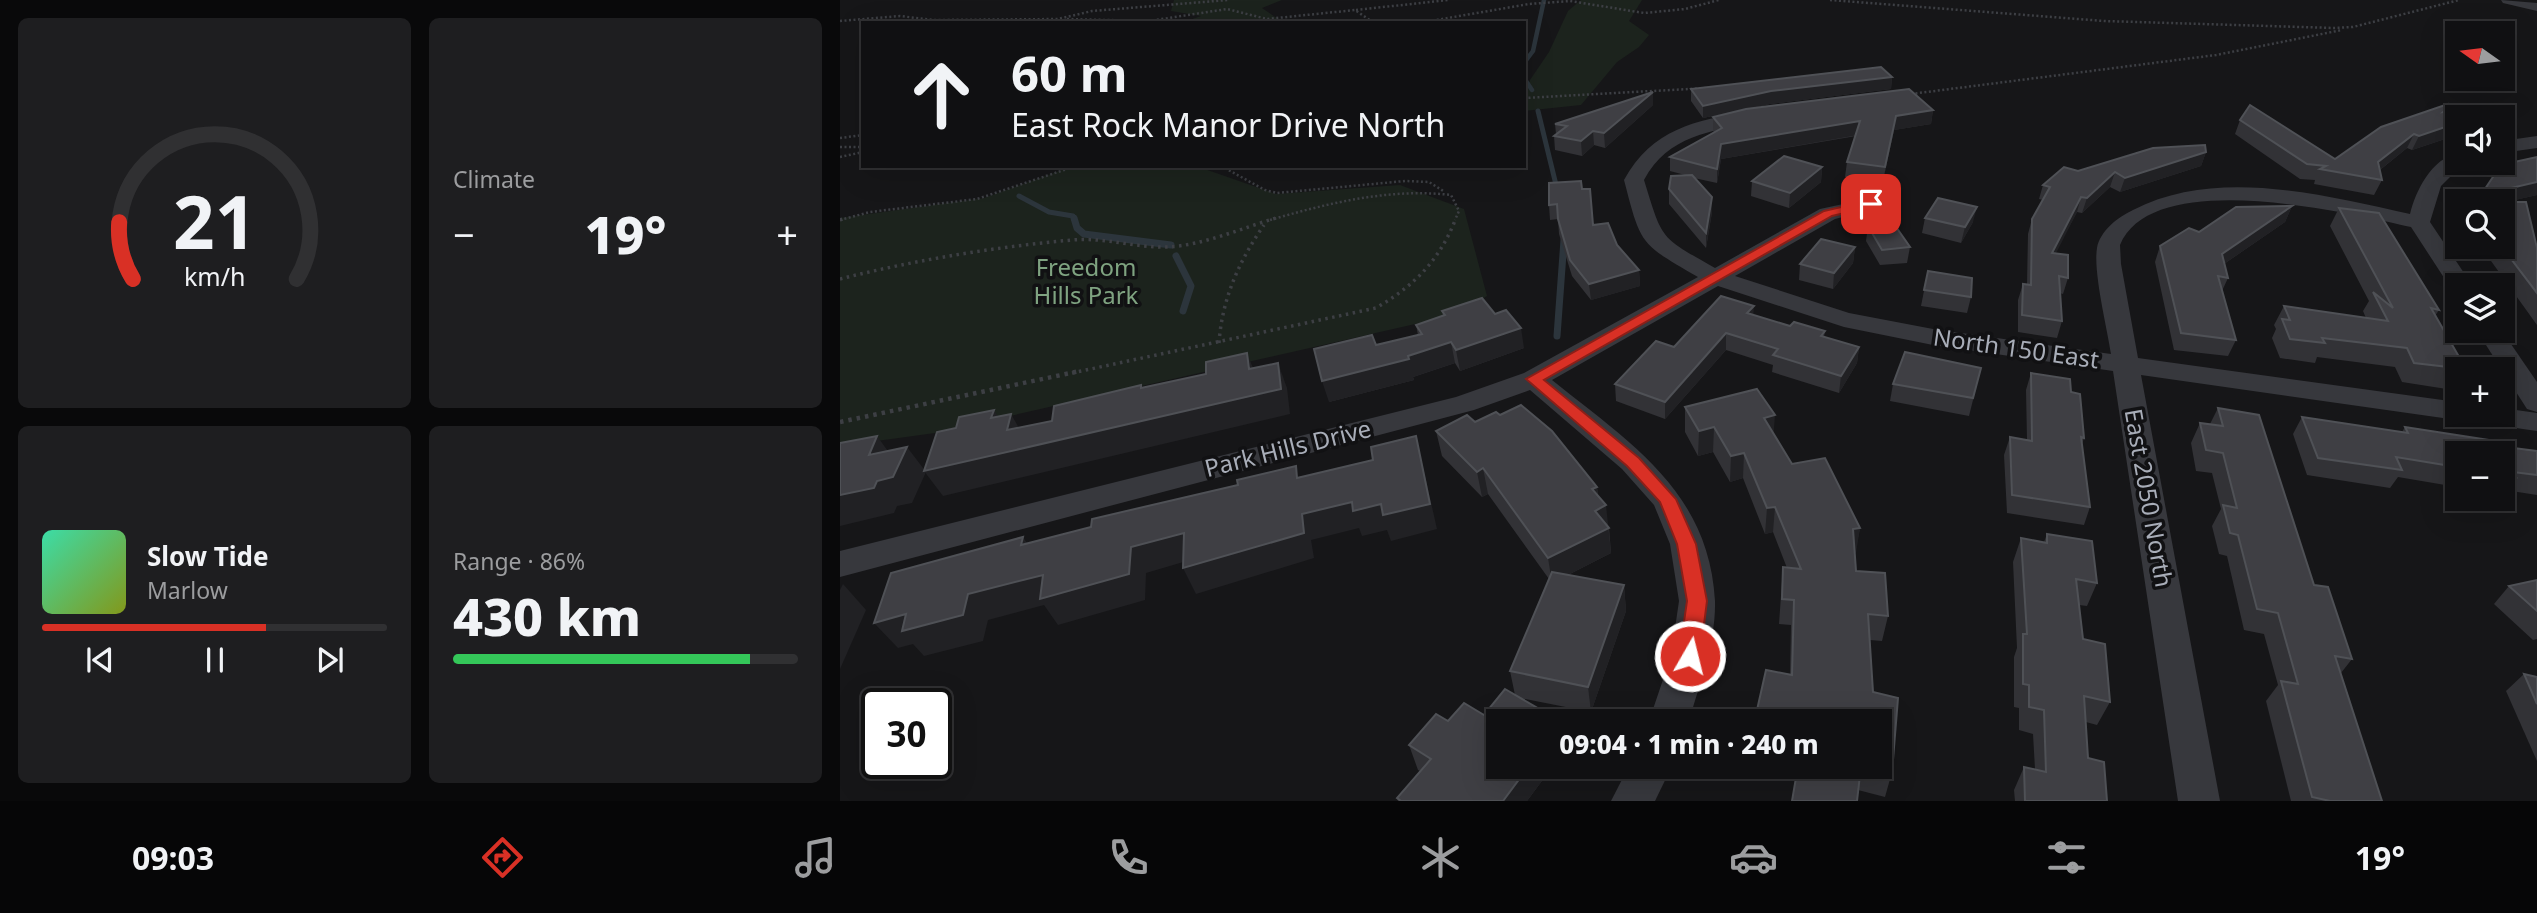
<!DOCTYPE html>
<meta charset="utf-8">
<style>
body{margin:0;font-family:"Noto Sans",sans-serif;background:#1e1e20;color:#f1f3f6;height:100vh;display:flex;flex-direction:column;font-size:26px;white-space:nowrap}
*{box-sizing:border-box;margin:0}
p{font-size:23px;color:#9c9d9f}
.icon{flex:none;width:38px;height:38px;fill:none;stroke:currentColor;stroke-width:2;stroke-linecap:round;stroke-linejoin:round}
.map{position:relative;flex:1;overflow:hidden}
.side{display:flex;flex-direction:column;gap:18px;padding:18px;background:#09090a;width:840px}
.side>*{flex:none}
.guide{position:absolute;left:21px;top:21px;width:665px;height:147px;border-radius:0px;box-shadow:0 7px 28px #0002,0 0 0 2px #303032;background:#101012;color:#f1f3f6;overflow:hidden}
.needle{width:46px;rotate:284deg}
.buttons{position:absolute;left:1605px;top:21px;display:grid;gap:14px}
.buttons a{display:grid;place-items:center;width:70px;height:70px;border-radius:0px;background:#101012;box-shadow:0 7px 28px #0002,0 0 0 2px #303032;font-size:35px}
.speed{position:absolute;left:21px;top:688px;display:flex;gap:14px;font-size:35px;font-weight:700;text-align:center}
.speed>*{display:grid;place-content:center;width:91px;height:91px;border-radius:50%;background:#101012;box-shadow:0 7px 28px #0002,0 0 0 2px #303032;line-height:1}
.speed .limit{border:4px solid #111;border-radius:10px;background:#fff;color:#111}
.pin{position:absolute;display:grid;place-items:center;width:60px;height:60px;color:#fff;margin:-30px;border-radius:14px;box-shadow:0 4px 10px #0006}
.me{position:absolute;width:77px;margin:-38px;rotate:8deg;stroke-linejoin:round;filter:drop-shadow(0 0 5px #0008)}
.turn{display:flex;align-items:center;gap:24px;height:147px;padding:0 35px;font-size:32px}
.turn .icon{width:91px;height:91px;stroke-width:2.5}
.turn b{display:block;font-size:49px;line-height:60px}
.big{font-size:52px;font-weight:800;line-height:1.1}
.side .card{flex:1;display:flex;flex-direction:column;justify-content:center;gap:10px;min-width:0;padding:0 24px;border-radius:10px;background:#1e1e20}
.side .dial{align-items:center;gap:0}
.dial svg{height:182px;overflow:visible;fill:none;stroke:#303032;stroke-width:7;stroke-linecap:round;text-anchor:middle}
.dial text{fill:#f1f3f6;stroke:none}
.song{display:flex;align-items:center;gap:21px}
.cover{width:84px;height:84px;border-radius:10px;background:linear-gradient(135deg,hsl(160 70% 55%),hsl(70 70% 35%))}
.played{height:7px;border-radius:4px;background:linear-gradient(90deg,#d93025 65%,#303032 65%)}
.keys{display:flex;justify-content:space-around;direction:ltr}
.heat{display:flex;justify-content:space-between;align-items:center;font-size:38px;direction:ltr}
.charge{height:10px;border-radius:5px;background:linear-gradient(90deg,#34c759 86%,#303032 0)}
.side .tiles{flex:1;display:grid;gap:18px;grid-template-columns:repeat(2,1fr)}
.trip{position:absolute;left:646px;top:709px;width:406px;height:70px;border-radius:0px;background:#101012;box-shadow:0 7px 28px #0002,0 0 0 2px #303032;font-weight:800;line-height:70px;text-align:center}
.tab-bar{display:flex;height:112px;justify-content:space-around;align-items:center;background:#060607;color:#9c9d9f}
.tab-bar .icon{width:49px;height:49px}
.tab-bar .selected{color:#d93025}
.tab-bar b{font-size:32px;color:#f1f3f6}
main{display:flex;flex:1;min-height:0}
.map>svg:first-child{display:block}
.green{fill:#1c231d}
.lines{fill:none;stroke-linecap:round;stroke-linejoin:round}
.stream-far2{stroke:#2c353c;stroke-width:4.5}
.stream-far1{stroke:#2c353c;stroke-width:5}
.stream{stroke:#2c353c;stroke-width:7}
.path-far2{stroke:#3d3f44;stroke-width:2.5;stroke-dasharray:2 2.5;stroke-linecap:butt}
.path-far1{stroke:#3d3f44;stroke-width:3.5;stroke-dasharray:2.5 4.5;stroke-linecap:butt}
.path{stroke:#3d3f44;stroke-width:4.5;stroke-dasharray:3.5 5;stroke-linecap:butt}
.minor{fill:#37383d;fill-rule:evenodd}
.wall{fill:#323236}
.shaded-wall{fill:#212124}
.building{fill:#3f3f44;stroke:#4f5156;stroke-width:2}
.route{fill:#d93025;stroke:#8d1f18;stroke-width:2}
.labels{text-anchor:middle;stroke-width:7;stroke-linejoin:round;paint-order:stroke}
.park-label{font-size:24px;fill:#7fa381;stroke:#111113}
.street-label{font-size:24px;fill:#a8adb8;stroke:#111113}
</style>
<main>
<section class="side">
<div class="tiles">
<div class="card dial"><svg viewBox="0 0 100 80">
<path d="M14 69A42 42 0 1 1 86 69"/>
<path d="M14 69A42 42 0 0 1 8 44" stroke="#d93025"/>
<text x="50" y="56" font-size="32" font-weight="700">21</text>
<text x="50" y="72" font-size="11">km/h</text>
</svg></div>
<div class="card"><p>Climate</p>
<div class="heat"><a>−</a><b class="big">19°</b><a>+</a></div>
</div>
<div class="card">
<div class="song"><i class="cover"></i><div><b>Slow Tide</b><p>Marlow</p></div></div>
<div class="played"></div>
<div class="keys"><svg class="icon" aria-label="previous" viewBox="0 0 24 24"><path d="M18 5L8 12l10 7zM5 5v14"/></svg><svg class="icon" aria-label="pause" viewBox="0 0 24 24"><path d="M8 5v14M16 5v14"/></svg><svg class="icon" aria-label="next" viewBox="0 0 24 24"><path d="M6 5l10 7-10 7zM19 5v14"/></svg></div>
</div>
<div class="card"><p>Range · 86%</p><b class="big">430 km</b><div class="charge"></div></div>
</div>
</section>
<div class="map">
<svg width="1697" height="801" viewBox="0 0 1697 801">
<rect width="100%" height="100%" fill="#161618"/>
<g class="green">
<polygon points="334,0 442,0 422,8 444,23 341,23 361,16 331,11"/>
<polygon points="741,0 802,0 789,21 809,35 799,47 777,62 741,105 684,111 684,96 690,80 709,52 728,11"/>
<polygon points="233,166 356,166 436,194 560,185 624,209 647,296 615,315 95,433 0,446 0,218 144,198"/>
</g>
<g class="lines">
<g class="stream-far2">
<polyline points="684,63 693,51 704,0"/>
<polyline points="684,78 692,90"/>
</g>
<g class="stream-far1">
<polyline points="698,111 718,193"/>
<polyline points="179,196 209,212 233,216 234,220"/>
</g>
<g class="stream">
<polyline points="234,218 237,228 244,234 331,245"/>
<polyline points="336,256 351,286 343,311"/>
<polyline points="717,336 724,240"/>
</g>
<g class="path-far2">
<polyline points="990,0 1264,21 1494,28 1513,27 1619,0"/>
<polyline points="516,10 608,0"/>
<polyline points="227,19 309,21 387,9 427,19 515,10 534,23"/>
<polyline points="0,21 60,16 93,20 218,19 252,11 388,0"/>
<polyline points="579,23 689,4 730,1 804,13 845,9 879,0"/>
<polyline points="1071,94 1376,55 1502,30"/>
<polyline points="684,98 867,88"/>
<polyline points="0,138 23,135"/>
<polyline points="0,147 23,147"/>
<polyline points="0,157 23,152"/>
<polyline points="381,166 425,190 437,193 565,181 589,182 605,192"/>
<polyline points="0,220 30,212 137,199 236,166"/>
<path d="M430,220C489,203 549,188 611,195L619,211L615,220"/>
</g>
<g class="path-far1">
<polyline points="0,220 5,218"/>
<path d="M0,279C75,260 155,247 232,240C265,237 296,248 328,247C364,245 402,228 436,218"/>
<path d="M379,343C382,299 399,261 424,225"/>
<path d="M232,373L536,308C574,286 600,260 616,218"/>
</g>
<polyline class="path" points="0,422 240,371"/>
<g class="minor">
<polygon points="1661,0 1697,3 1697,11 1663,3"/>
<path d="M909,112L915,113L918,117L915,121C871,132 828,135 804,180C823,241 819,236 875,268L980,209L1031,198L1038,200L1042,204L1038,208L995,219L895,276L1009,313L1093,329L1271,354C1267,327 1253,272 1257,248C1260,231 1278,217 1293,210C1377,167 1482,195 1570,214C1576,190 1591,160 1617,153V163H1624L1601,186L1590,222L1632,285H1617V291L1612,290L1571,227C1509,213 1313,166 1280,245L1281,264L1298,358L1617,402V415H1629L1617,420L1301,375L1380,801H1338L1273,371L1093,345L1004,327L878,286L712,380C789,442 869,491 875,601C876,641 860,683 849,721H809L831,656L839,601L830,544L814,505L782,469L690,390L634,410L0,577V551L616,397L684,373L858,277C799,243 801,245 784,180C812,129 855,120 909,112Z"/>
<polygon points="1697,136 1697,148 1662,153 1662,141"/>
<polygon points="1637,331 1662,331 1697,382 1697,412 1687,409"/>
<polygon points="1662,408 1697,413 1697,431 1634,422 1630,415 1662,415"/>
<polygon points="789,766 832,766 815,801 771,801"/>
</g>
</g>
<g class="wall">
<polygon points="1052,77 1051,89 930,104 863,118 851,101 851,89"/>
<polygon points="813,105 765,148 754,145 742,156 715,150 714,136 716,134 715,124"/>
<polygon points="1609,107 1607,111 1617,117 1617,135 1572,150 1567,148 1540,170 1542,180 1534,195 1474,184 1475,180 1460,179 1395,134 1400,120 1495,159"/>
<polygon points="1093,110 1091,124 1054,130 1043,181 1005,177 1007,162 1016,136 881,159 877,183 854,178 872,197 872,212 866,248 829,204 829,189 845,175 830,171 830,157 874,132 873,131 873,117"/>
<polygon points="1366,152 1361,166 1280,192 1270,187 1242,213 1237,212 1215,253 1228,278 1223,294 1220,293 1222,321 1217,338 1178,332 1178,300 1183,284 1187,285 1188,234 1192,219 1203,200 1199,199 1203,185 1238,171"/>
<polygon points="1697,157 1697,195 1666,202 1697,248 1697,325 1641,247 1662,247 1662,201"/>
<polygon points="982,167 981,182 949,208 911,196 912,181"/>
<polygon points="742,189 753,225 777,245 799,270 800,286 751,300 732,276 719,234 718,219 710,220 709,205"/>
<polygon points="1452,206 1445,222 1384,264 1388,278 1382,291 1396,340 1388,356 1334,350 1315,262 1320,246 1359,232"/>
<polygon points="1499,208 1599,310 1595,316 1617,369 1617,385 1613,390 1562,382 1555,367 1477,357 1475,363 1440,358 1432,338 1436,329 1434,325 1444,306 1526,318 1523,311 1529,301 1490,226"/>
<polygon points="1085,218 1133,222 1121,243 1082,233"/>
<polygon points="1028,226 1070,247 1067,263 1040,265 1026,241"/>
<polygon points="1015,247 1013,263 993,289 959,280 960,264"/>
<polygon points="1088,271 1131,297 1127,313 1081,306"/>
<polygon points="602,311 684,348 620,371 615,363 573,377 574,380 489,402 536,345 578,335 576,325 603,316"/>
<polygon points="913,315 950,326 985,331 984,337 1019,347 1017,363 999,393 932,372 933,365 886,350 825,419 776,401 775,384 834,347"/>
<polygon points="1141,368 1129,416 1050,401 1053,384"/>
<polygon points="1191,373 1231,392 1244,438 1242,444 1250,507 1244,525 1167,513 1164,455 1170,437 1187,440 1186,390"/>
<polygon points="845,407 933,434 952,464 1020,528 1015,553 1016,571 1048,616 1042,641 1030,640 1033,692 1052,772 1045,797 1018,790 958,766 1040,766 1040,721 917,721 917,710 950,675 951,625 939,624 943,567 947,568 933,532 925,534 903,478 890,482 873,452 858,456 845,432"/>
<polygon points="1378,408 1474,585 1512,659 1501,673 1542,801 1451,801 1426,701 1438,685 1424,634 1404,630 1387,556 1379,554 1372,526 1381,509 1372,473 1356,471 1351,443 1360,423 1370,424"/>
<polygon points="1462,417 1562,432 1565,427 1658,446 1697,451 1697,495 1665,490 1662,493 1662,453 1617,453 1617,487 1558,477 1550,488 1467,475 1453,434"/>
<polygon points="635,422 757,487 758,495 769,528 771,553 728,575 784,585 786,611 751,712 680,698 658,766 713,766 687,801 558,801 557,798 580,771 578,770 569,745 608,721 644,715 675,695 670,671 709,579 648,494 642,497 602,456 596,431"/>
<polygon points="1207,534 1257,583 1247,606 1239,605 1243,639 1270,702 1257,725 1246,722 1248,758 1267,801 1175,801 1174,790 1184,767 1195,769 1193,734 1179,730 1179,708 1174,707 1174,657 1177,648 1173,562 1181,538 1204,542"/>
<polygon points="1697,580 1697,639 1693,640 1654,604 1669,586"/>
<polygon points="1684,674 1697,677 1697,761 1666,691"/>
</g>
<g class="shaded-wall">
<polygon points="1052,77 1051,89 930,104 863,118 863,106 931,91"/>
<polygon points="813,92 813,105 765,148 764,133"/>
<polygon points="1093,110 1091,124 1054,130 1043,181 1056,116"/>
<polygon points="1020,121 1018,135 881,159 877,183 877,169 881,144"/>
<polygon points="1617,123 1617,135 1572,150 1579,136"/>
<polygon points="753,131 754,145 742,156 741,141"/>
<polygon points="1574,134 1567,148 1531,177 1538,162"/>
<polygon points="1366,152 1361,166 1280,192 1285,178"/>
<polygon points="982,167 981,182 949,208 950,193"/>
<polygon points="1275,172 1270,187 1242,213 1247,198"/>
<polygon points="1697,182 1697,195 1662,203 1662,201 1637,201 1641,195"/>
<polygon points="872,197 872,212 866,248 866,233"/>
<polygon points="1241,197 1237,212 1208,269 1212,253"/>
<polygon points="1452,206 1445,222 1375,270 1382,254"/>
<polygon points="1137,207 1133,222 1121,243 1125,227"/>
<polygon points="1015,247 1013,263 993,289 994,273"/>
<polygon points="799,270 800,286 751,300 749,284"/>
<polygon points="914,306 913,322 907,313"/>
<polygon points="681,328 684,348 620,371 616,350"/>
<polygon points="886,333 886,350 825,419 825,402"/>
<polygon points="611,342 615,363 573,377 574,380 489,402 482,381 568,356"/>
<polygon points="1019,347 1017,363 999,393 1001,376"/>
<polygon points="407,353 417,378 409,369"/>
<polygon points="438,363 447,388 450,414 103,496 84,471 167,430 171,414 186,440"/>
<polygon points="154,410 169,435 151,418"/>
<polygon points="935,415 933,441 924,418"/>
<polygon points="874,427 873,452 858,456 859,431"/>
<polygon points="37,436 55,461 67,447 86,472 72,503 57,506 54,513 0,526 0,495 37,481 29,455"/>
<polygon points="576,436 597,529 551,541 547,530 522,536 519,528 471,540 474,558 356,594 343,568 462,514"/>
<polygon points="904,453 903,478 890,482 891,456"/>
<polygon points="643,468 648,494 642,497 637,472"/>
<polygon points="757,487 759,509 766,505 771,553 712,583 708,558 752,489"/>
<polygon points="935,507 933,532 925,534 927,508"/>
<polygon points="1020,528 1016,553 1009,555 1013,529"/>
<polygon points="344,533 357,558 306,573 305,600 218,625 204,605 148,620 143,641 84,656 73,644 58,648 34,623 128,594 203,575 291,547"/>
<polygon points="183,537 200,563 181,545"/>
<polygon points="3,584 26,610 0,669 0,590"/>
<polygon points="784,585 786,611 751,712 748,687"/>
<polygon points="689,766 713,766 687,801 663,801"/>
</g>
<g class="building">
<polygon points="1041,67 1052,77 931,91 863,106 851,89"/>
<polygon points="1069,89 1093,110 1056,116 1045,167 1007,162 1020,121 881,144 877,169 830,157 882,128 873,117 906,109"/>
<polygon points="813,92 764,133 753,131 741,141 714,136 727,126 715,124"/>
<polygon points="1608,104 1609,107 1603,112 1634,108 1636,117 1617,117 1617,123 1579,136 1574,134 1538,162 1542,180 1480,169 1486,166 1467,164 1400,120 1410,105 1495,159 1541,127"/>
<polygon points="1365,145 1366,152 1285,178 1275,172 1247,198 1241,197 1212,253 1228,255 1228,278 1219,276 1222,321 1182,315 1183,284 1191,285 1192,219 1210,187 1203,185 1224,167 1238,171 1313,148"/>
<polygon points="944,156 982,167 950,193 912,181"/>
<polygon points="1697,157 1697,182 1641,195 1661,165"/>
<polygon points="852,175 872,197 866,233 829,189 831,176"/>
<polygon points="741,181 742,189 750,189 753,225 768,223 777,245 799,270 749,284 730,260 718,219 717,204 709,205 709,183"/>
<polygon points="1098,198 1137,207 1125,227 1085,218"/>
<polygon points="1662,202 1686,202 1697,248 1697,293 1662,247"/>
<polygon points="1452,206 1382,254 1388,278 1378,276 1396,340 1341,333 1320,246 1349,228 1359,232 1396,207"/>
<polygon points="1499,208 1539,213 1599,310 1591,308 1626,369 1574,363 1567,348 1482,338 1485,343 1450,339 1442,319 1450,320 1444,306 1548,321 1533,292 1553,308"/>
<polygon points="1054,224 1070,247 1042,250 1028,226"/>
<polygon points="981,239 1015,247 994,273 960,264"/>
<polygon points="1088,271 1132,278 1131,297 1084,290"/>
<polygon points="881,296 914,306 907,313 950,326 954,322 985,331 981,336 1019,347 1001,376 933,355 938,349 886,333 825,402 775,384 816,341 834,347"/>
<polygon points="642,298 655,314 666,310 681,328 616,350 611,342 568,356 569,359 482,381 474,349 532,335 536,345 582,334 576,325 605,315 602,311"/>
<polygon points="1065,352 1141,368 1133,398 1053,384"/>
<polygon points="407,353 409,369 438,363 441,389 84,471 97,432 116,428 119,417 154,410 151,418 171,414 167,430 212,421 214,406 301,385 301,388 366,374 366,362"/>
<polygon points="1191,373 1230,379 1231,392 1240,394 1244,438 1241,437 1250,507 1172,495 1170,437 1192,441"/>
<polygon points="917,389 935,415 924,418 952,464 985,458 1020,528 1013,529 1016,571 1045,573 1048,616 1028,614 1033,692 1058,698 1052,772 1026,766 1040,766 1040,721 966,721 917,710 926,670 952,675 954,600 942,599 943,567 961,569 935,507 927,508 904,453 891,456 874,427 859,431 845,407"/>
<polygon points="681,405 712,431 757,487 752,489 766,505 755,511 769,528 708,558 643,468 637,472 596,431 627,415 635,422 656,412 660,415"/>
<polygon points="1378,408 1419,415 1474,585 1488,587 1512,659 1495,656 1542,801 1490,801 1472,797 1441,681 1458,684 1438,613 1417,609 1398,535 1390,533 1383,505 1397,508 1383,453 1366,450 1360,423 1383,426"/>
<polygon points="1462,417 1568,433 1565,427 1655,441 1658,446 1697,451 1697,475 1673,472 1676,477 1662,474 1662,453 1617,453 1617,467 1556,457 1562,470 1478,458"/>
<polygon points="37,436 29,455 67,447 53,477 37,481 34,488 0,495 0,443"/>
<polygon points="576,436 590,504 543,515 541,504 513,511 512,502 462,514 464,533 343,568 344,533 291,547 289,574 200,599 203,575 128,594 123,615 62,631 66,614 34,623 51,573 183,537 181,545 251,527 252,519 398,485 397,480 456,466 457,478 533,460 531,447"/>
<polygon points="1207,534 1252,541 1257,583 1236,579 1243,639 1265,644 1270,702 1244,696 1248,758 1264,762 1267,801 1185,801 1184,767 1206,772 1204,710 1189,707 1189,685 1183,684 1183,634 1187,634 1181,538 1207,543"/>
<polygon points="712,572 784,585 748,687 670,671"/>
<polygon points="1697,580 1697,611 1669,586"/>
<polygon points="1684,674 1697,677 1697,704"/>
<polygon points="665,689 720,721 658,721 658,766 689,766 663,801 561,801 557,798 591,759 569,745 596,714 608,721 624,703 644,715"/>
<polygon points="958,766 1021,766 1017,801 952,801"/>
</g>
<polygon class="route" points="1031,200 1037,204 1035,206 992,216 704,380 799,458 836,499 856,544 867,601 860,656 857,662 850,665 842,662 839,656 847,601 837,544 820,502 787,466 686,379 984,211"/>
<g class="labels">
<g class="park-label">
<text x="246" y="276">Freedom<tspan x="246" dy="28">Hills Park</tspan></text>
</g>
<g class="street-label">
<text transform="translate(1176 349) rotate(8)" y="8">North 150 East</text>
<text transform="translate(448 449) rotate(-14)" y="8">Park Hills Drive</text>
<text transform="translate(1308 498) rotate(80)" y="8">East 2050 North</text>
</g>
</g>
</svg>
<div class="buttons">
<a><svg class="needle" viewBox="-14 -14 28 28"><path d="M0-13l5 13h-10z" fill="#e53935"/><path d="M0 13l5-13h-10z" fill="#9c9d9f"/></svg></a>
<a><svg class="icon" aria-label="sound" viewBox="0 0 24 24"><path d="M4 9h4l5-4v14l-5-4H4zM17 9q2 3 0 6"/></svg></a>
<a><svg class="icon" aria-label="search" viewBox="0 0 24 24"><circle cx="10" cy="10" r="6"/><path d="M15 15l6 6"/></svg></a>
<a><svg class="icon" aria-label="layers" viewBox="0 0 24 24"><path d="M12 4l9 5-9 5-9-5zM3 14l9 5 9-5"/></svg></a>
<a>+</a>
<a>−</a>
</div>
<div class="speed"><div class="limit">30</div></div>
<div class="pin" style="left:1031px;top:204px;background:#d93025"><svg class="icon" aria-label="arrive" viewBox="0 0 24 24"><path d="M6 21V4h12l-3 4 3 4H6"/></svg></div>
<svg class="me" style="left:850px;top:656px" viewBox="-20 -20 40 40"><circle r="17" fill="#d93025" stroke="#fff" stroke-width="3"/><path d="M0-11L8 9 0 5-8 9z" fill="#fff"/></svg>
<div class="trip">09:04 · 1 min · 240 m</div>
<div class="guide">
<div class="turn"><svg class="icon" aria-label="ahead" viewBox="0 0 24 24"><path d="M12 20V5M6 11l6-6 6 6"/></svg><div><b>60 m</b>East Rock Manor Drive North</div></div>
</div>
</div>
</main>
<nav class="tab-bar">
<b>09:03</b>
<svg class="icon selected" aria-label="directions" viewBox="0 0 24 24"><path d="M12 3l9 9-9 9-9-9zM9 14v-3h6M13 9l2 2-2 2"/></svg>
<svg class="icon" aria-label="music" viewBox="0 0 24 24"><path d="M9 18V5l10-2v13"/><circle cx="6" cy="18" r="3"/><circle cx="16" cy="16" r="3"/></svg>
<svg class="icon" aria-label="phone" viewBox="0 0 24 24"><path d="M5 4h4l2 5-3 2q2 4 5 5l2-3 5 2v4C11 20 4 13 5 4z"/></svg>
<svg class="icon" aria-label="climate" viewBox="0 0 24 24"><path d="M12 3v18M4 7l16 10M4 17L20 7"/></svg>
<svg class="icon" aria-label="car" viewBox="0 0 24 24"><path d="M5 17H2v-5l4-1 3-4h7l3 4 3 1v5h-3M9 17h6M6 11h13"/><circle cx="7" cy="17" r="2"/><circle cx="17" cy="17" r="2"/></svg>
<svg class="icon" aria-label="filters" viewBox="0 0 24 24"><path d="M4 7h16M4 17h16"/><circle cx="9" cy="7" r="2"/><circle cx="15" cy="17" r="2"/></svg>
<b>19°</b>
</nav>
